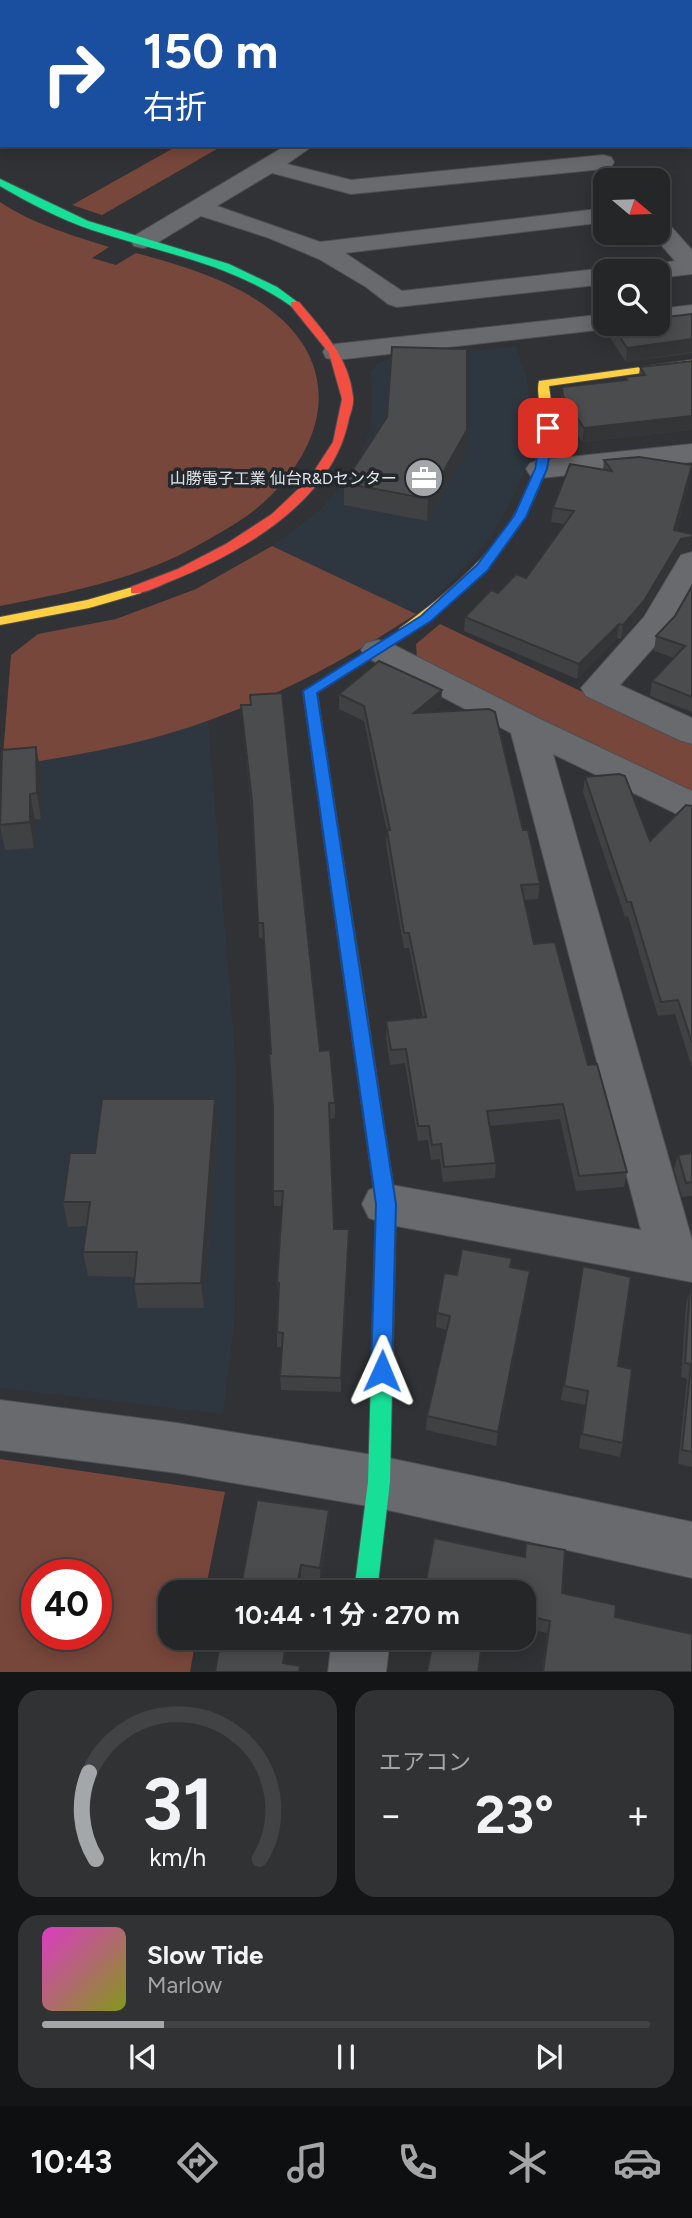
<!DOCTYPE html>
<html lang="ja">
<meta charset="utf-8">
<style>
body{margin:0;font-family:Figtree,"Noto Sans JP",sans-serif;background:#303234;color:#f1f3f6;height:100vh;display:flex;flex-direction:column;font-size:26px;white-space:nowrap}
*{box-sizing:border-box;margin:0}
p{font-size:23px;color:#a3a5a8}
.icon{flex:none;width:38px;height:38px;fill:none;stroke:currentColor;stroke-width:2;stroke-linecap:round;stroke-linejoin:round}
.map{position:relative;height:1672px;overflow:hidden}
.details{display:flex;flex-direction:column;gap:18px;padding:18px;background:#141516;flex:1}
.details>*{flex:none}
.top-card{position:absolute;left:0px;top:0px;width:693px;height:147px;box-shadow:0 4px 18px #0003,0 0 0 2px #414345;background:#1a4fa0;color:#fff;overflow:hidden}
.needle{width:46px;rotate:109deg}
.tools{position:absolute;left:593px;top:168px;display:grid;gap:14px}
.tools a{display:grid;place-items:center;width:77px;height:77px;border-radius:14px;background:#242628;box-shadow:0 4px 18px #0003,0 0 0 2px #414345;font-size:35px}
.speed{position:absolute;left:21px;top:1559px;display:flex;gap:14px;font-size:35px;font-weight:700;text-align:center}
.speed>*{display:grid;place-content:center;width:91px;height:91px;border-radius:50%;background:#242628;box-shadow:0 4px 18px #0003,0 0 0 2px #414345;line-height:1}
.speed .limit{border:10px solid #d22;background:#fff;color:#111}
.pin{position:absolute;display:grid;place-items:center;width:60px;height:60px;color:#fff;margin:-30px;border-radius:14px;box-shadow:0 4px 10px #0006}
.me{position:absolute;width:77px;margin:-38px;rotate:1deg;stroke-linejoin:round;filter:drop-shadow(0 0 5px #0008)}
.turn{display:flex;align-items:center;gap:24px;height:147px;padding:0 28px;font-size:32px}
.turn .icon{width:91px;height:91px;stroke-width:2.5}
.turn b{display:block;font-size:49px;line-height:60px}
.big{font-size:52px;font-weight:700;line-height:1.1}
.details .card{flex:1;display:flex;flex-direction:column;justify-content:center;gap:10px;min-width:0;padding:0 24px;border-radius:21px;background:#303234}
.details .dial{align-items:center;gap:0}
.dial svg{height:182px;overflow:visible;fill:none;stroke:#414345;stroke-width:7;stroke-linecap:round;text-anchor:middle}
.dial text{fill:#f1f3f6;stroke:none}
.song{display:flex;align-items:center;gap:21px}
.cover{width:84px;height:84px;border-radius:10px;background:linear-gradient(135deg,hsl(310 70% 55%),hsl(70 70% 35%))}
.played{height:7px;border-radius:4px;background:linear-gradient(90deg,#a4a7aa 20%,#414345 20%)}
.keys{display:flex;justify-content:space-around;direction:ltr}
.heat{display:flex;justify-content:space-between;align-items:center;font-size:38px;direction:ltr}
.details .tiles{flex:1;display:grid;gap:18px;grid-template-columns:1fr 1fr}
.card:last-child{grid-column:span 2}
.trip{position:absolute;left:158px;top:1580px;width:378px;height:70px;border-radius:21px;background:#242628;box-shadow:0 4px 18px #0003,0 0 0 2px #414345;font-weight:700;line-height:70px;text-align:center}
.tabs{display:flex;height:112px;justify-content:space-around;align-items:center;background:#0e0f10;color:#a3a5a8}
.tabs .icon{width:49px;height:49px}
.tabs .on{color:#a4a7aa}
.tabs b{font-size:32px;color:#f1f3f6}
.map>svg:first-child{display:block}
.built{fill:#2e3740}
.green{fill:#78473b;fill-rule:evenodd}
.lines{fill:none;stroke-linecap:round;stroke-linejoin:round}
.street-casing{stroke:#4d4f52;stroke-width:2}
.fast-casing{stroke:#4d4f52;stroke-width:2}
.slow-casing{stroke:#4d4f52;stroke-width:2}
.jam-casing{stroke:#4d4f52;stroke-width:2}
.street{fill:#686a6d;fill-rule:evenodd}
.fast{fill:#16e098;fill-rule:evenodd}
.slow{fill:#ffcf43;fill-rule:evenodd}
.jam{fill:#f24e42;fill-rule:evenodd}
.wall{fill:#404143}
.shaded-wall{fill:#343537}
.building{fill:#4a4c4e;stroke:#343537;stroke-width:2}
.route{fill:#1a73e8;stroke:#114b97;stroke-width:2}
.labels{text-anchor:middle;stroke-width:7;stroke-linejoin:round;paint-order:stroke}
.far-poi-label{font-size:16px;fill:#e2e6e9;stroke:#23282e;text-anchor:end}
</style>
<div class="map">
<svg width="692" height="1672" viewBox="0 0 692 1672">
<rect width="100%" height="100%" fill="#303235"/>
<g class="built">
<polygon points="516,346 527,379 532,430 528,463 515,493 491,537 452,581 416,614 272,546 319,511 341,486 360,456 371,427 372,387 369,372 381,361"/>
<polygon points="208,720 236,1065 235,1315 223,1414 0,1388 0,816 2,768 145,740"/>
</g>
<g class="green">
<polygon points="179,145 224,145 102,215 72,205"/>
<path d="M0,202C33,224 71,235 109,247L92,258L116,265L136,253C183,266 233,280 272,311C344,368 326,445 264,502C247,518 223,531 202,543C143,578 67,593 0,606Z"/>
<path d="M272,546L416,614C332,669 243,715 145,740C98,752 50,759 2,768L11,655L38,634L116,619L196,589Z"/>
<polygon points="440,624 692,744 692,794 417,660 416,644"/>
<path d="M0,1459L225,1492L205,1592H170V1638H196L190,1672H0ZM37,1575H96V1634H37Z"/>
</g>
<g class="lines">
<defs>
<g id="street">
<rect x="691" y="78" width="1" height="12"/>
<rect x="691" y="115" width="1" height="13"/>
<polygon points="287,145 314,145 287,164 351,180 603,155 611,157 614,162 611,167 603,169 351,194 272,173 217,206 320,242 606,208 606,222 345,253 402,291 606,268 615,271 606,271 606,284 397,307 388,304 366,287 319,259 269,238 201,216 152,246 143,248 134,246 131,241 134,236"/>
<polygon points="658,219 666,221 692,250 692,274 658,278 658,271 638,271 642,266 675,261 651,233 658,233"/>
<polygon points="692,305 692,321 658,325 654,324 658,324 658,309"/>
<polygon points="606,314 606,324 618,324 615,328 336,360 326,358 323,352 326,346 336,344"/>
<polygon points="692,444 692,462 541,478 530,475 526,469 530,463 541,460"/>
<polygon points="692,552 692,591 670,629 620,685 692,718 692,744 679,740 586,696 581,688 644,617 681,555"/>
<polygon points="378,640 390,643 540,719 692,791 692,819 679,815 553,754 692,1240 692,1282 386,1224 369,1218 362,1204 369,1190 386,1184 641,1230 511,733 366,657 361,650 366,643"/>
<polygon points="0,1400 177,1423 379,1456 692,1522 692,1578 379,1508 177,1473 0,1450"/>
<polygon points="332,1638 390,1638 386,1672 328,1672"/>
</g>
<g id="fast">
<path d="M0,179L88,221L229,264L277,287L300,304L291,306C230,263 161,253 92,230C60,219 29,203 0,186Z"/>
<polygon points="354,980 360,982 363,987 396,1204 390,1482 377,1592 354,1592 368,1482 376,1204 345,987 348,982"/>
</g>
<g id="slow">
<path d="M692,360V366L549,386C567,497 493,573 410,634H400L398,631L400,628C458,586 524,530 537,455C539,443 542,430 541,418C541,406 536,391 539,381Z"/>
<polygon points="136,586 141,587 141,593 89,608 0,625 0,617 87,600"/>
</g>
<g id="jam">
<path d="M291,302H299C323,331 349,357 353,397C354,404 351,412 349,418C334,500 243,552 171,581C160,585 144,595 131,593V587L178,569L226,544L272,514L309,479L333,442L342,399L329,353L291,306Z"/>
<polygon points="405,627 412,631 410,634 317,693 363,987 360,992 348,992 345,987 303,691"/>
</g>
</defs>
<use href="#street" class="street-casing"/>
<use href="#fast" class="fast-casing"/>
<use href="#slow" class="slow-casing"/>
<use href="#jam" class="jam-casing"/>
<use href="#street" class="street"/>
<use href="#fast" class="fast"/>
<use href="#slow" class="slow"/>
<use href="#jam" class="jam"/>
</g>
<g class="wall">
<polygon points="692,314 692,353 626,362 609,336 611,324 658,324"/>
<polygon points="692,361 692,430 582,442 561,410 562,387 625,380 625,377 639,375 640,367"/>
<polygon points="466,453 427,521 344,505 344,483"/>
<polygon points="604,460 692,467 690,479 676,531 692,534 692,550 679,554 642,615 621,639 617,638 577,679 464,631 465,617 498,593 526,578 565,524 551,522 553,508 603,470"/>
<polygon points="692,586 692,712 650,696 652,681 674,658 654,651 656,636 675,616"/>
<polygon points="339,694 441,705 433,712 523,830 540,884 538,899 524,900 534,944 588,1065 627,1172 624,1187 576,1191 560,1119 489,1126 496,1163 495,1178 443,1182 440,1159 431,1160 428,1140 418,1141 405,1063 390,1065 386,1036 386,1021 423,1018 409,948 404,948 386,845 387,832 364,721 339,709"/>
<polygon points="241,705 320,1051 335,1103 335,1118 330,1119 334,1229 349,1229 341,1392 281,1390 280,1376 282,1347 277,1347 277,1332 278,1297 277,1282 282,1206 274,1206 271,1054 264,939 259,938 252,817"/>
<polygon points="36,747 41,772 41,819 35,819 34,848 5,850 0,825"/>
<polygon points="585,777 650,841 692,806 692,1067 675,1014 658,1016 628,916 625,917 583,792"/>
<polygon points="215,1099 217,1124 204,1308 138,1308 134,1284 134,1277 88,1276 83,1252 86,1226 68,1227 63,1202 95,1153"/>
<polygon points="692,1153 692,1196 682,1197 674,1169 678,1155"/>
<polygon points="583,1266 618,1366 623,1443 620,1457 579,1448 585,1405 561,1400"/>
<polygon points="511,1267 528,1286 496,1446 426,1430 427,1416 447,1330 436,1327 437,1313 457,1275"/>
<polygon points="690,1289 692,1290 692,1467 678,1464 687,1379 681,1377 686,1304"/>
<polygon points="329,1523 320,1581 301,1578 240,1592"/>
<polygon points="526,1543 562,1593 615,1617 692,1672 542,1672 547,1633 523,1628 524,1557"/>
<polygon points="416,1638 483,1638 431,1652 416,1649"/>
</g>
<g class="shaded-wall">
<polygon points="692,339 692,352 626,362 627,348"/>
<polygon points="692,416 692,430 582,442 584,428"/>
<polygon points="467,430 466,453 427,521 428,499"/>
<polygon points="692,466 690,479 672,544 674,530"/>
<polygon points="692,537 692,550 679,554 642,615 621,639 623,625 681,539"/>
<polygon points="619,624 617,638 577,679 579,664"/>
<polygon points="442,690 441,705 414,728 414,713"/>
<polygon points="36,747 41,772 41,819 37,793"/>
<polygon points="30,794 35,819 34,848 30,822"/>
<polygon points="215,1099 217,1124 204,1308 201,1283"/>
<polygon points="349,1229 349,1244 341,1392 341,1378"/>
<polygon points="530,1271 528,1286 496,1446 498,1432"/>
<polygon points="329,1510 329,1523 320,1581 320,1568"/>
<polygon points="301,1565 301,1578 299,1592 296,1592"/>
<polygon points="287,1638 290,1638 284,1672 283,1663"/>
</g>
<g class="building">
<polygon points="692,314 692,339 627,348 612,324 658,324 658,318"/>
<polygon points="392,347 467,349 467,430 428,499 344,483 387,417"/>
<polygon points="692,361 692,416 584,428 563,396 562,387 627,380 625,377 645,375 640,367"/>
<polygon points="639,457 692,465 674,530 692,534 692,537 681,539 644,601 623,625 619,624 579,664 465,617 491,590 498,593 516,574 526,578 574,511 553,508 570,464 612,471 604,460"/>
<polygon points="692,586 692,697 652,681 685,646 656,636 675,616"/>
<polygon points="379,661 442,690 414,713 489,709 495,712 523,830 528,830 540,884 521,885 534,944 555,942 588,1065 597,1064 627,1172 579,1176 563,1104 487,1111 496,1163 444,1167 441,1144 432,1145 429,1126 418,1126 406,1049 391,1050 386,1021 426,1017 409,933 404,933 387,830 390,830 364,706 339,694"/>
<polygon points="282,693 320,1051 330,1050 335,1103 329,1103 334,1229 349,1229 341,1378 280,1376 283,1333 277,1332 279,1283 277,1282 283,1191 273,1191 273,1107 269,1054 271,1054 263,923 258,923 252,801 241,705 251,705 250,695"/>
<polygon points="36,747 37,793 30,794 30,822 0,825 2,750"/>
<polygon points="619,774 625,776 650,841 686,805 692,806 692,1043 678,1000 661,1002 631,902 627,902 585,777"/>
<polygon points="102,1099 215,1099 201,1283 134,1284 137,1252 83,1252 90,1202 63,1202 70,1153 95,1153"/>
<polygon points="692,1153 692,1182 686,1183 678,1155"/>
<polygon points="462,1249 512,1258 510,1267 530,1271 498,1432 427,1416 450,1316 437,1313 444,1273 457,1275"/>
<polygon points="583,1266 631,1277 618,1366 632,1369 623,1443 582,1434 588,1391 564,1386"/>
<polygon points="690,1289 692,1290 692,1452 682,1450 691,1364 685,1363"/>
<polygon points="257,1500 329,1510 320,1568 301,1565 296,1592 240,1592"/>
<polygon points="434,1538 525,1557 526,1543 565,1550 562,1593 616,1605 615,1617 692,1634 692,1672 543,1672 550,1621 523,1615 523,1592 424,1592"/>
<polygon points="221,1638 287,1638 283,1663 300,1666 299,1672 215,1672"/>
<polygon points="419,1638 483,1638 478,1672 427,1672 433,1641"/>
</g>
<polygon class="route" points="548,424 554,428 547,469 526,517 487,571 431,621 317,693 396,1204 392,1371 389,1378 382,1380 374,1378 371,1371 376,1204 303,691 421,616 477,565 514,516 535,469 542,428"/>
<defs>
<symbol id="office-disc" viewBox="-11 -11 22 22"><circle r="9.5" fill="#a4a7aa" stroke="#23282e"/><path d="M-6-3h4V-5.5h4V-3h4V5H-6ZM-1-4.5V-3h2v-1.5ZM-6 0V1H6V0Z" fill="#fff"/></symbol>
</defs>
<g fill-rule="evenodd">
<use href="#office-disc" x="402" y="456" width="44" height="44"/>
</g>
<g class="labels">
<g class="far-poi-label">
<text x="397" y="484">山勝電子工業 仙台R&amp;Dセンター</text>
</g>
</g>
</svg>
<div class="tools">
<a><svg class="needle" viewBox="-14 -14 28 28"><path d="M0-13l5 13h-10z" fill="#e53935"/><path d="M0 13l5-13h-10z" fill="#a3a5a8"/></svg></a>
<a><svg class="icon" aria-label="search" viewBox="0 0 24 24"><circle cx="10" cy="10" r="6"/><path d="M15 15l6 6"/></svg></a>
</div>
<div class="speed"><div class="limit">40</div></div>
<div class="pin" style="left:548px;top:428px;background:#d93025"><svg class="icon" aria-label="arrive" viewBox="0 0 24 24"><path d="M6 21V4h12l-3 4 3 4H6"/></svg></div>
<svg class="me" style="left:382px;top:1371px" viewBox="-20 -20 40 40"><path d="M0-17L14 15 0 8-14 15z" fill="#1a73e8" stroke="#fff" stroke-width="4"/></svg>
<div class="trip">10:44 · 1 分 · 270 m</div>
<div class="top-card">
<div class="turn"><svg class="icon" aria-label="right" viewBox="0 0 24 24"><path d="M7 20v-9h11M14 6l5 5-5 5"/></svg><div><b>150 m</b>右折</div></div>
</div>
</div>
<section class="details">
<div class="tiles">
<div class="card dial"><svg viewBox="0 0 100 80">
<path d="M14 69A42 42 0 1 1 86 69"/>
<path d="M14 69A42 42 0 0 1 11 31" stroke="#a4a7aa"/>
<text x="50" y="56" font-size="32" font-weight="700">31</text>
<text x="50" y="72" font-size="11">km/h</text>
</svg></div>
<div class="card"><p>エアコン</p>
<div class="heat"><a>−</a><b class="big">23°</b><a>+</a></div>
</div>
<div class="card">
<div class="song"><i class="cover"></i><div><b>Slow Tide</b><p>Marlow</p></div></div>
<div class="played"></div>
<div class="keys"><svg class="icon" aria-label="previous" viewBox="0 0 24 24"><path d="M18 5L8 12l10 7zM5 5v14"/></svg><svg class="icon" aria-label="pause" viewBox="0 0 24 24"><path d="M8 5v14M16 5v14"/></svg><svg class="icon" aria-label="next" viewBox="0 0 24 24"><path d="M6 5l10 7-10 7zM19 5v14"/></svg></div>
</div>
</div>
</section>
<nav class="tabs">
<b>10:43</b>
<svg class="icon on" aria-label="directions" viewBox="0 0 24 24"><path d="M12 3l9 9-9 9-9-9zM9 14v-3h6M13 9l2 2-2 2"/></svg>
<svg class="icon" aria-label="music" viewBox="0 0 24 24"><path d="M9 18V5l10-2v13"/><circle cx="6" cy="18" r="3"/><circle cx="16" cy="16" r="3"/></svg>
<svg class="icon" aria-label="phone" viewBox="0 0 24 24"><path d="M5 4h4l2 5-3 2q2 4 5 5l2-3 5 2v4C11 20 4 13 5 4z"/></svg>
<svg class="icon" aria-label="climate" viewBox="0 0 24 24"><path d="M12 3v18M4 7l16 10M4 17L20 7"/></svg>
<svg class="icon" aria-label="car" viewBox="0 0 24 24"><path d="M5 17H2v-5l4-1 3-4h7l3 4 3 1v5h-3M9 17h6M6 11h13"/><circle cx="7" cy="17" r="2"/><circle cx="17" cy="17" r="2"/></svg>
</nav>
